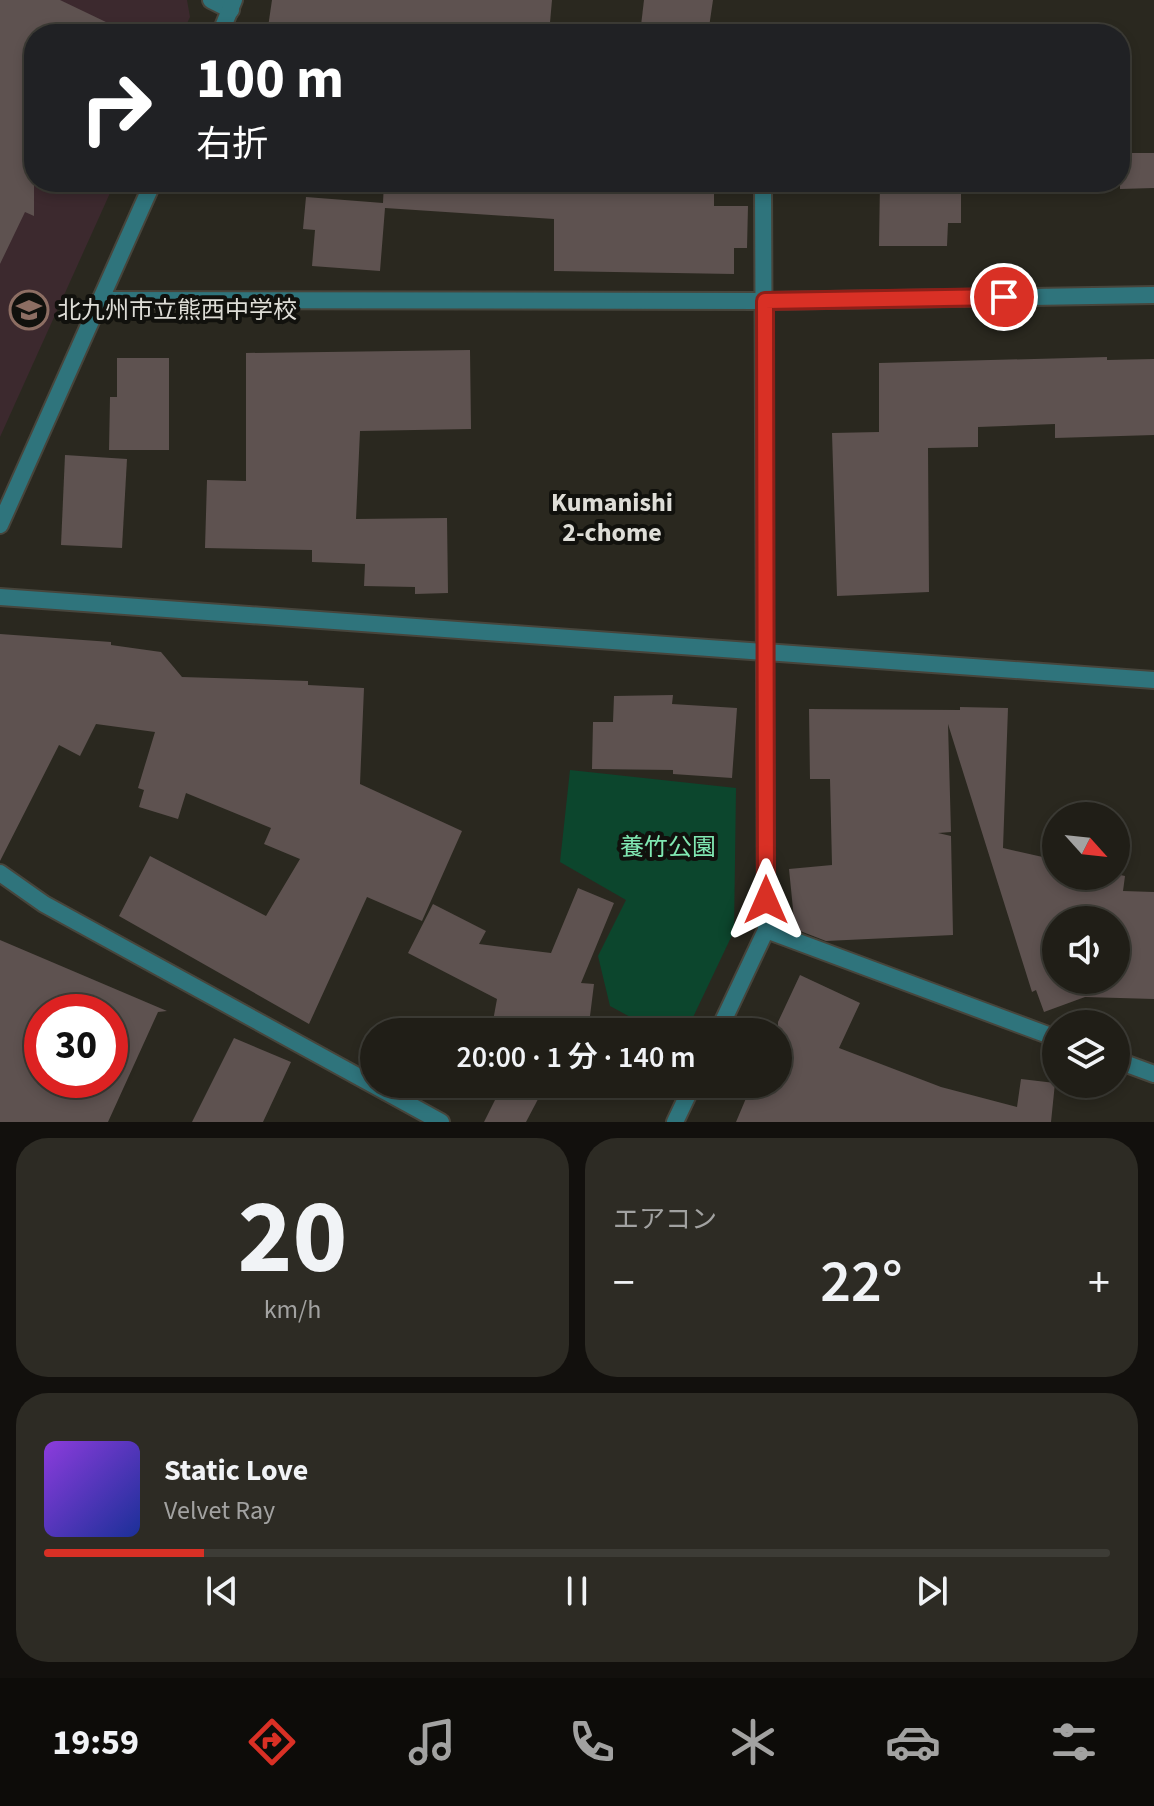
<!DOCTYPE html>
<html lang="ja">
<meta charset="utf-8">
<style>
body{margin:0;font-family:"Source Sans 3","Noto Sans JP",sans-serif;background:#2d2b24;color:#f1f3f6;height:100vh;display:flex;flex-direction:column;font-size:30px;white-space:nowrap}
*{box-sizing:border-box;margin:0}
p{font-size:26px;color:#a2a2a1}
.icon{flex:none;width:44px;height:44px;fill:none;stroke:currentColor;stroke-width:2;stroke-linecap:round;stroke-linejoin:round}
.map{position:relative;height:1122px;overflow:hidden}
.details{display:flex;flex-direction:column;gap:16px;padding:16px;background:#12100d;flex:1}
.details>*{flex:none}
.banner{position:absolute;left:24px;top:24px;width:1106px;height:168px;border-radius:32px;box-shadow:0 4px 12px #0003,0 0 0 2px #3d3c36;background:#202124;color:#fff;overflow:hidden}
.needle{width:52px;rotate:117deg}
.controls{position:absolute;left:1042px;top:802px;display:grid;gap:16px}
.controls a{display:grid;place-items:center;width:88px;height:88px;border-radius:50%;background:#201e17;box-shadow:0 4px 12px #0003,0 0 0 2px #3d3c36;font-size:40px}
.speed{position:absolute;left:24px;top:994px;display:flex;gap:16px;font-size:40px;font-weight:700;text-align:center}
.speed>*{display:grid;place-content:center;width:104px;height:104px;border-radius:50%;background:#201e17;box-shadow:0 4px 12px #0003,0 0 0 2px #3d3c36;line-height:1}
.speed .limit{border:12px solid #d22;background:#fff;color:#111}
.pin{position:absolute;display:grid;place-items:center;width:68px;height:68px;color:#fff;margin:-34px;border:4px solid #fff;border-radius:50%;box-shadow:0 2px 8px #0007}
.me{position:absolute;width:88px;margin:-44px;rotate:0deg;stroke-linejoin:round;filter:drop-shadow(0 0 6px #0008)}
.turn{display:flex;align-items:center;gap:28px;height:168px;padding:0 40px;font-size:36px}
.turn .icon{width:104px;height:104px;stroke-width:2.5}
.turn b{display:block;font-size:56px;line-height:68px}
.big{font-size:60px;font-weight:600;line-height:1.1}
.details .card{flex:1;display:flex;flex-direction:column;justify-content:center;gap:12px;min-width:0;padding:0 28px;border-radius:32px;background:#2d2b24}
.details .dial{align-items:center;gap:0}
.dial b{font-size:104px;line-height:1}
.song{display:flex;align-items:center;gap:24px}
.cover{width:96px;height:96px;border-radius:12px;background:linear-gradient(135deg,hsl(270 70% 55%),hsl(230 70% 35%))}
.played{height:8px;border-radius:4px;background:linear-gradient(90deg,#d93025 15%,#3d3c36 15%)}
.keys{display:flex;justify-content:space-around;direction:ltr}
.heat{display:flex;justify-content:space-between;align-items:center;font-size:44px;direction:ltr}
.details .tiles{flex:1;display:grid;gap:16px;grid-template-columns:1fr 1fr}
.card:last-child{grid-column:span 2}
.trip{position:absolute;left:360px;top:1018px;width:432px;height:80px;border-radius:40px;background:#201e17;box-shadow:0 4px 12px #0003,0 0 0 2px #3d3c36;font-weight:600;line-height:80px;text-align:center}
.menu{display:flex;height:128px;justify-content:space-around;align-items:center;background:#0d0c09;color:#a2a2a1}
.menu .icon{width:56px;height:56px}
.menu .active{color:#d93025}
.menu b{font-size:36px;color:#f1f3f6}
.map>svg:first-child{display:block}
.education{fill:#3c292e}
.green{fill:#0c462d}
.building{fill:#5e5250;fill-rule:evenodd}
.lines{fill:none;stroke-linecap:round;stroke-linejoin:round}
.street-casing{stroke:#47453c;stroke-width:20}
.street{stroke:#2f747c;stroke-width:16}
.route-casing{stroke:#8d1f18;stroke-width:20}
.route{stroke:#d93025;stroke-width:14}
.labels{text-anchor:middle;stroke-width:8;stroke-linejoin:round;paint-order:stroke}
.poi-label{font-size:24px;fill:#deddd7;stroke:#11110d;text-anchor:start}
.park-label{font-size:24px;fill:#80e8b2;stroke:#11110d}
.neighbourhood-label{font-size:26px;font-weight:bold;fill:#deddd7;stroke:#11110d}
</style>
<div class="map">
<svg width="1154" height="1122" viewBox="0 0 1154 1122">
<rect width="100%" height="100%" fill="#2a281f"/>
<polygon class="education" points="0,0 187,0 190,17 182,34 34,34 34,182 115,182 0,437"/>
<polygon class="green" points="570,770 736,788 734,931 686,1032 658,1032 610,1006 598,956 626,900 560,862"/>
<g class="building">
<polygon points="0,0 60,0 131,34 34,34 34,216 25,212 0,264"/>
<polygon points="272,0 552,0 549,34 267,34"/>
<polygon points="644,0 713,0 708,34 640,34"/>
<polygon points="1120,153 1154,153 1154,188 1120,189"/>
<polygon points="384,182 667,182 667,193 714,193 714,206 748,206 747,248 734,248 734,274 554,271 554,219 385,208 380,271 312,266 315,230 303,229 306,197 383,203"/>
<polygon points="880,182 961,182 961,223 948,223 947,246 879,246"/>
<polygon points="470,350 471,429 360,431 356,519 447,518 448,593 415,594 415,587 364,586 365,564 312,562 312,550 205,548 207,480 246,481 246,353"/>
<polygon points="1107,357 1107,360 1154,359 1154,435 1055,438 1055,424 978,427 978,447 928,448 929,592 837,596 832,433 879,432 879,363"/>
<polygon points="117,358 169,358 169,450 109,450 110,397 117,397"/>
<polygon points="65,455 127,459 122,548 61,545"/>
<polygon points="0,634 111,642 111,645 161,652 182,677 308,681 308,685 364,688 360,784 462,831 422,921 367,897 309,1024 119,916 150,856 266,916 300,859 264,844 271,828 186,793 178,819 139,807 144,790 138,788 155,732 96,724 80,756 59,745 0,861"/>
<polygon points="673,695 672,704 737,708 732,778 673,774 673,770 592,769 593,722 613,722 614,696"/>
<path d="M960,707L1008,708L1003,848L1056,860V876L1116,874L1125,876L1123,891L1154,892V999L1085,997L1044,1012L1036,990L1032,992L948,724L951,832L938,833L951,836L953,935L826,941L795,929L789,869L832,865L830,779H810L809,709L960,710ZM1056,920H1116V980H1056Z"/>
<polygon points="578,888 614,903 581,983 594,984 588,1032 511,1032 493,1021 497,999 408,953 433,904 486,931 479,944 551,953"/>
<path d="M0,940L167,1011L158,1012L108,1122H0ZM42,1012H110V1080H42Z"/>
<polygon points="800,975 860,1003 839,1048 941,1087 1017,1107 1021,1079 1055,1083 1051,1122 736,1122 752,1084 778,1084 778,1022"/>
<polygon points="234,1038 291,1062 263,1122 192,1122"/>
<polygon points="503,1084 546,1084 526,1122 484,1122"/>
</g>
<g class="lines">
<defs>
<g id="street">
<polyline points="211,0 231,10"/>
<polyline points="220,34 234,0"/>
<polyline points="100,300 765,301 1154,295"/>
<polyline points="0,525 153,182"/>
<polyline points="0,597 1154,680"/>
<polyline points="0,873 44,904 441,1122"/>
<polyline points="766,930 1056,1038"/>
<polyline points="718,1032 766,930 763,182"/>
<polyline points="1116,1060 1154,1074"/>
<polyline points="675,1122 693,1084"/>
</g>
</defs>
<use href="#street" class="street-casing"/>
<use href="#street" class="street"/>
</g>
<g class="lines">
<defs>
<polyline id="route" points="766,900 765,301 1004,297"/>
</defs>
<use href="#route" class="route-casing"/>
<use href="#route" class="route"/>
</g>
<defs>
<symbol id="school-ring" viewBox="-11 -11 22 22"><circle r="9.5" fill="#11110d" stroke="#8d6e63" stroke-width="1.5"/><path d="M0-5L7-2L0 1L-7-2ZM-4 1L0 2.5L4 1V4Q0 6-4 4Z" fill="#8d6e63"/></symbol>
</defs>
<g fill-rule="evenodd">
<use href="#school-ring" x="7" y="288" width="44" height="44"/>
</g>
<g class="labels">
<g class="poi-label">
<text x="57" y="318">北九州市立熊西中学校</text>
</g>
<g class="park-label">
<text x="668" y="855">養竹公園</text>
</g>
<g class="neighbourhood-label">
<text x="612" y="511">Kumanishi<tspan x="612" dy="30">2-chome</tspan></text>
</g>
</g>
</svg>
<div class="controls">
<a><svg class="needle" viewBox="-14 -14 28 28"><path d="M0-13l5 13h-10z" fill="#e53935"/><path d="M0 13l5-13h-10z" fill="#a2a2a1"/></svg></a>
<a><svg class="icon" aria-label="sound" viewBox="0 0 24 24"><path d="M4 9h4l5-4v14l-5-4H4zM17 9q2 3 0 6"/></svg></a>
<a><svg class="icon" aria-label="layers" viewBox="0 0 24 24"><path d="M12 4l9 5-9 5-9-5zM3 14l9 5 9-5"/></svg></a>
</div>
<div class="speed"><div class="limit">30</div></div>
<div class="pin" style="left:1004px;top:297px;background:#d93025"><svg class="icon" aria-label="arrive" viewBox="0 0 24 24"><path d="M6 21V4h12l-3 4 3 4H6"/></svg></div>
<svg class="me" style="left:766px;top:900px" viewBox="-20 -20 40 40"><path d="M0-17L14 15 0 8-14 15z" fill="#d93025" stroke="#fff" stroke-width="4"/></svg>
<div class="trip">20:00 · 1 分 · 140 m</div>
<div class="banner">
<div class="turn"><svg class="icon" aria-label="right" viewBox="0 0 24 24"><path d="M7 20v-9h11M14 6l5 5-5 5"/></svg><div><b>100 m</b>右折</div></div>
</div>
</div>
<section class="details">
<div class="tiles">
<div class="card dial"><b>20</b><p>km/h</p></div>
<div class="card"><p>エアコン</p>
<div class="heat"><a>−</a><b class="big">22°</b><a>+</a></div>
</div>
<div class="card">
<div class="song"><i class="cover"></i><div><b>Static Love</b><p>Velvet Ray</p></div></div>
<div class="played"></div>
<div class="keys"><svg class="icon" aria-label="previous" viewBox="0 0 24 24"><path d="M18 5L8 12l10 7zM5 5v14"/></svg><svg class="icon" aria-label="pause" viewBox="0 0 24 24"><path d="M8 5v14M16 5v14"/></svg><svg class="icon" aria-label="next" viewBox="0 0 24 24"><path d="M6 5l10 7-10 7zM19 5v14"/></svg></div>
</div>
</div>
</section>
<nav class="menu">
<b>19:59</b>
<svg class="icon active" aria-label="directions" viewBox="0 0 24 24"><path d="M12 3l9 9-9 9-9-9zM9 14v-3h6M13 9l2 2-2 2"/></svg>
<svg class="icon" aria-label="music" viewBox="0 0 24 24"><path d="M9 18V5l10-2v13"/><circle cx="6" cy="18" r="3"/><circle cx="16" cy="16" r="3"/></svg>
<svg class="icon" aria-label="phone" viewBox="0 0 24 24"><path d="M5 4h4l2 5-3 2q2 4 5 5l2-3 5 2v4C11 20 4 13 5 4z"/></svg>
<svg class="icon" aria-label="climate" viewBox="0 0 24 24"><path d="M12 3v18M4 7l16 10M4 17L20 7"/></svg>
<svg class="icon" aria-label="car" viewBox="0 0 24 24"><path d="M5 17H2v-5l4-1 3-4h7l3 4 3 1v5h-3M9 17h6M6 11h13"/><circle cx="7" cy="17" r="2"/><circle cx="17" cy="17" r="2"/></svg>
<svg class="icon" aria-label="filters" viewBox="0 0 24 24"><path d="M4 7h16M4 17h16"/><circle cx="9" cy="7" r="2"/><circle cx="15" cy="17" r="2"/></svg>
</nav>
